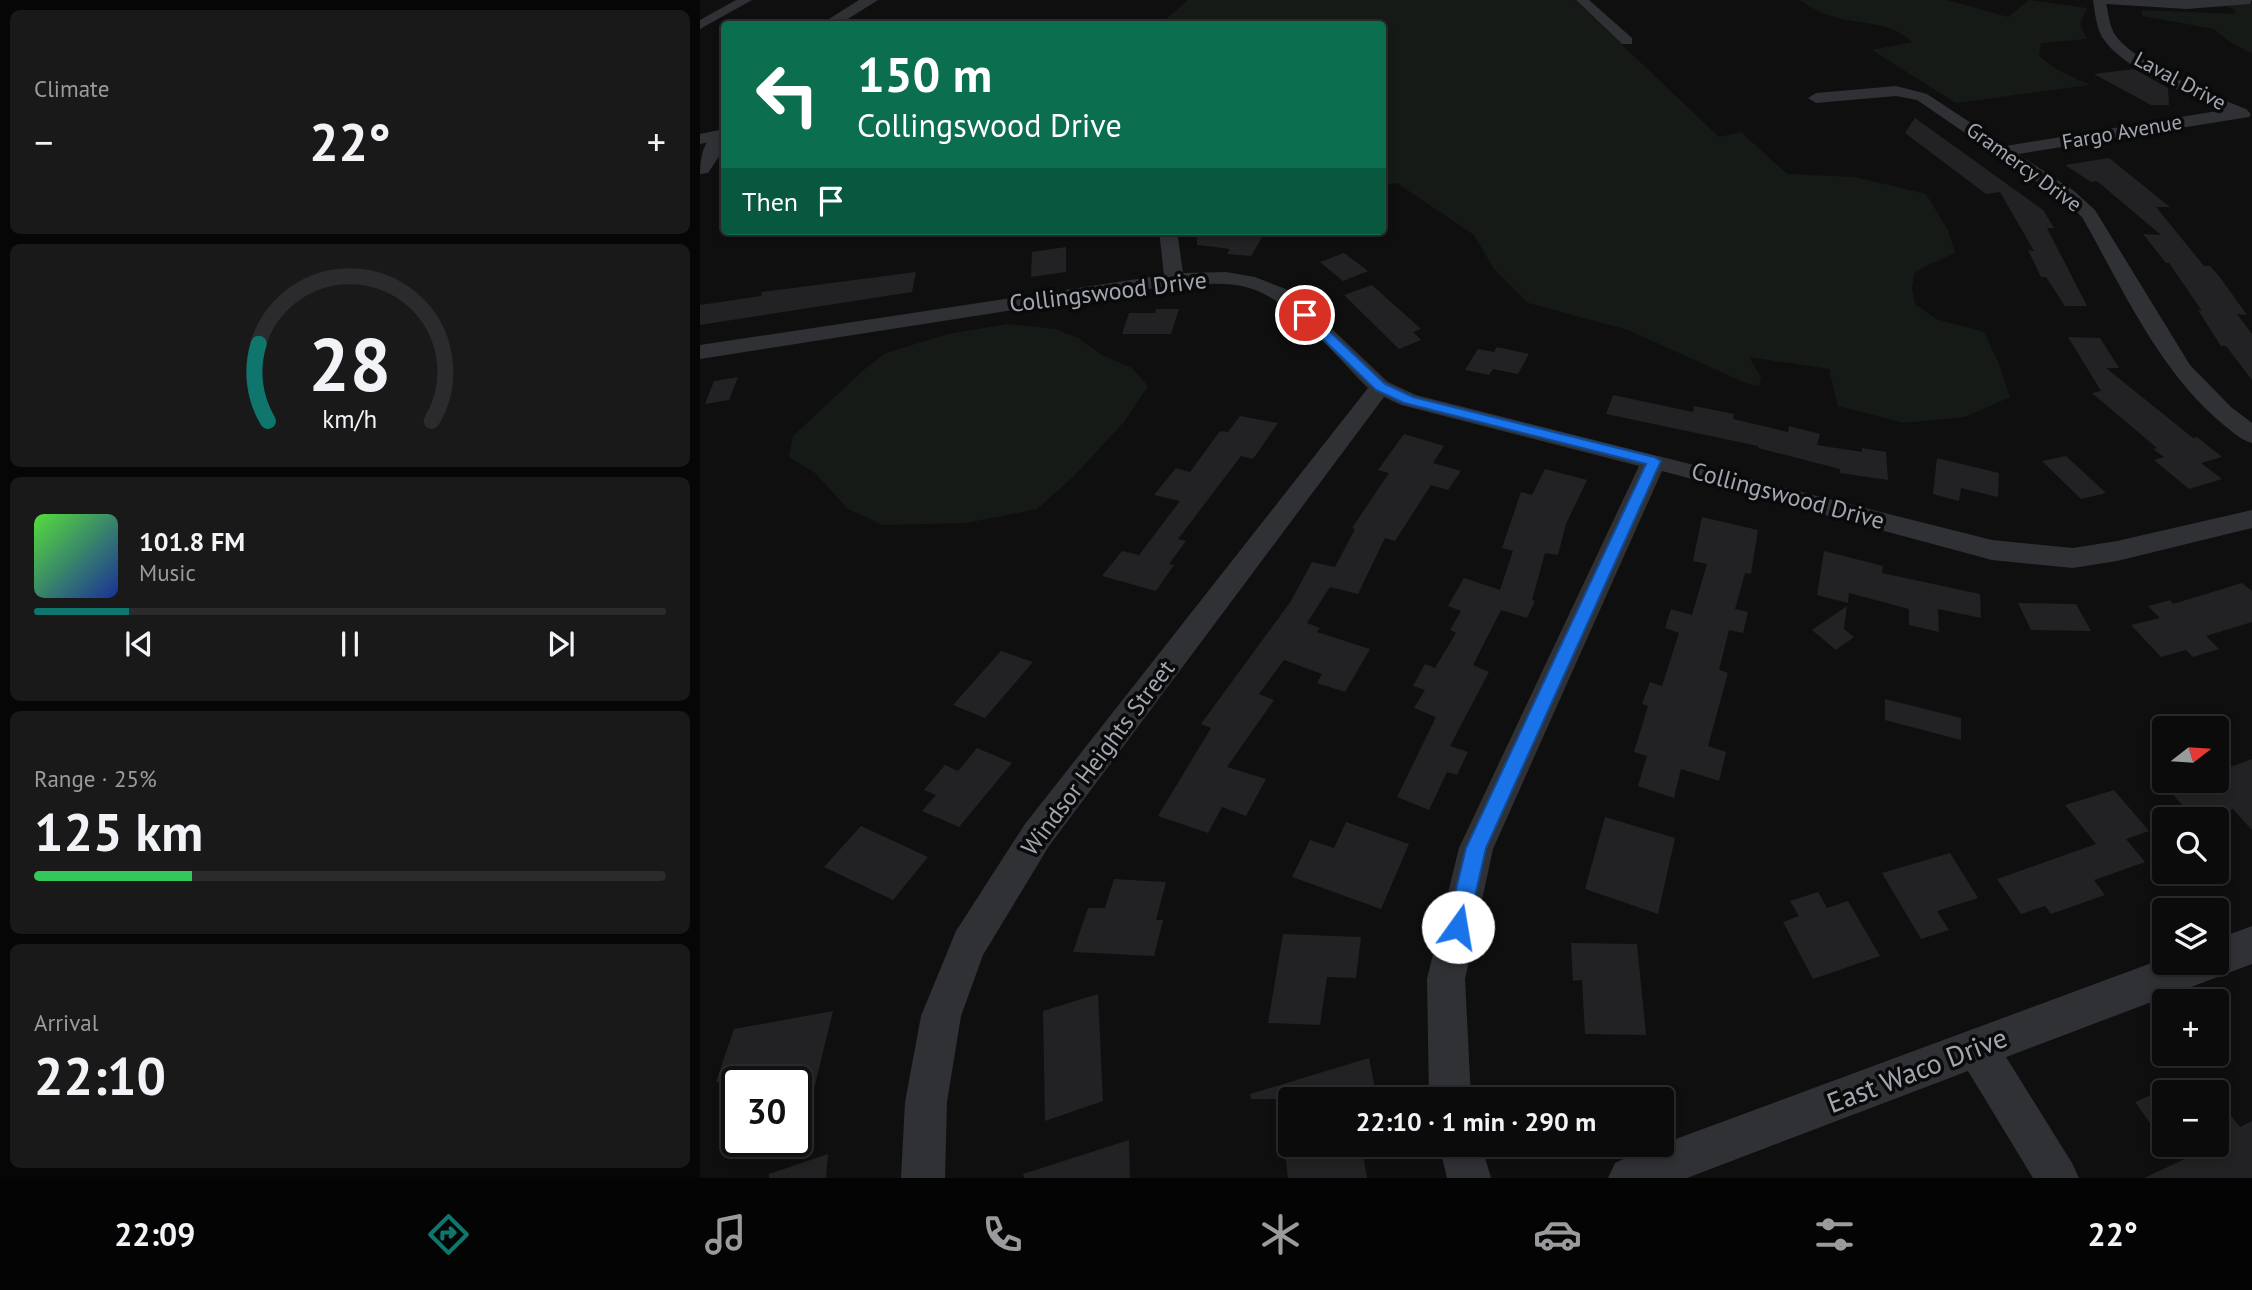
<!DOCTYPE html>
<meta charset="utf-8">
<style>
body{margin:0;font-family:"PT Sans",sans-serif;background:#19191a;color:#f1f3f6;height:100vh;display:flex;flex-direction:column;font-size:26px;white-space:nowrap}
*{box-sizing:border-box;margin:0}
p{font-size:23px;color:#9a9b9d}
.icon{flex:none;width:38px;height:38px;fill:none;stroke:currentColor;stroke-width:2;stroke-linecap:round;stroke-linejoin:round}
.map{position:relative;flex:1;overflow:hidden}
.panel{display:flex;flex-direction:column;gap:10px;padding:10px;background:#060607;width:700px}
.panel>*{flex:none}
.banner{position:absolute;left:21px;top:21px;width:665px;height:214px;border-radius:7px;box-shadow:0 4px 10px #0003,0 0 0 2px #2b2b2d;background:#0b6e4f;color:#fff;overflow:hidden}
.needle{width:46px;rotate:73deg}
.tools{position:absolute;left:1452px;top:716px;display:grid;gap:14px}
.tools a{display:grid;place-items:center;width:77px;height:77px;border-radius:7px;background:#0b0b0c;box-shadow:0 4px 10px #0003,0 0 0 2px #2b2b2d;font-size:35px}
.speed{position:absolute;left:21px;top:1066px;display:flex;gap:14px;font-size:35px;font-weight:700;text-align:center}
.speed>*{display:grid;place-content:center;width:91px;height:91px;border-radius:50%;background:#0b0b0c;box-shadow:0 4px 10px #0003,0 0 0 2px #2b2b2d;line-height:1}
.speed .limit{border:4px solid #111;border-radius:10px;background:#fff;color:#111}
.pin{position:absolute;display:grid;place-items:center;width:60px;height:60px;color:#fff;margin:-30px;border:4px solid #fff;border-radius:50%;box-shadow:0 2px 7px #0007}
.me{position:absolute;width:77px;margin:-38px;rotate:13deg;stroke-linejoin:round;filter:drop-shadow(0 0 5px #0008)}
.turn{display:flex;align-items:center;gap:24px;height:147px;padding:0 21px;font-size:32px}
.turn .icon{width:91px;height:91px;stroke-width:2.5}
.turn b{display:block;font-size:49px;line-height:60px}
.then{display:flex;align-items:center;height:66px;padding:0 21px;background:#0003;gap:14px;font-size:26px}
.big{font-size:52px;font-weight:600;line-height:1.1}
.panel .tile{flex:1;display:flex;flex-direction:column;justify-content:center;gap:10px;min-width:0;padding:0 24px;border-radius:10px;background:#19191a}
.panel .dial{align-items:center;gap:0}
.dial svg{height:182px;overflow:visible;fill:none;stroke:#2b2b2d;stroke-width:7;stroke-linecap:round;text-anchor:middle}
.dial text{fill:#f1f3f6;stroke:none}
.song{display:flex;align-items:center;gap:21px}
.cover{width:84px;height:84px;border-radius:10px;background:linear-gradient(135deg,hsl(110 70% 55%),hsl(230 70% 35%))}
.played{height:7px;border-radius:4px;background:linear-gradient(90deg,#0f766e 15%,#2b2b2d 15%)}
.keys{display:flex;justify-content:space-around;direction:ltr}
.heat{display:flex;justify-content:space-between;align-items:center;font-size:38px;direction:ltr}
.charge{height:10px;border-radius:5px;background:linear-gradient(90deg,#34c759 25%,#2b2b2d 0)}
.trip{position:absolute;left:578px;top:1087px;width:396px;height:70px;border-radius:7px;background:#0b0b0c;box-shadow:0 4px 10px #0003,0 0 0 2px #2b2b2d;font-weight:600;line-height:70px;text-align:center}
.dock{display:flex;height:112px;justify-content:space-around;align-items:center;background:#040405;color:#9a9b9d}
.dock .icon{width:49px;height:49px}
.dock .on{color:#0f766e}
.dock b{font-size:32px;color:#f1f3f6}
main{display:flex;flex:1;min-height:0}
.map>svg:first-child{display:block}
.green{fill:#161a16}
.building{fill:#222224}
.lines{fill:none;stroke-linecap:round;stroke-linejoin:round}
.minor{fill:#303135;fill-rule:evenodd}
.tertiary{fill:#303135;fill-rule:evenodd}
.route{fill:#1a73e8;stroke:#114b97;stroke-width:2}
.labels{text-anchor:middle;stroke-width:7;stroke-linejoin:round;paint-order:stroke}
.far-street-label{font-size:21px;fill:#a1a6b0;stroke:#0a0a0b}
.street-label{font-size:24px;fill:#a1a6b0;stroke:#0a0a0b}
.near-street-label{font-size:28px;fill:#a1a6b0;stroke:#0a0a0b}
</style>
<main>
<section class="panel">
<div class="tile"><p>Climate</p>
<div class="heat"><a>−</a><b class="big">22°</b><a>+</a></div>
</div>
<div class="tile dial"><svg viewBox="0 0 100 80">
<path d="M14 69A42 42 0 1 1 86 69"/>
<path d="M14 69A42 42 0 0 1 10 35" stroke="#0f766e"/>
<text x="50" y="56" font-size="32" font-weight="700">28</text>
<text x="50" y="72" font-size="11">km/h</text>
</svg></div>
<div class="tile">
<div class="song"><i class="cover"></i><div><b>101.8 FM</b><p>Music</p></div></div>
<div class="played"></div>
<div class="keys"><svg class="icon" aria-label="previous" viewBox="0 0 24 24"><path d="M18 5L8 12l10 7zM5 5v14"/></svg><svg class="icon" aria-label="pause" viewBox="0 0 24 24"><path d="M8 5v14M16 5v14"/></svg><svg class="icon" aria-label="next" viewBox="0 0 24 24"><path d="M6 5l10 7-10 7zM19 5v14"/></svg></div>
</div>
<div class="tile"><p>Range · 25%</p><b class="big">125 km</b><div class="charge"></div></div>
<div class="tile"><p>Arrival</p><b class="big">22:10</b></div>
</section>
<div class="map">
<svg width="1552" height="1178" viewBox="0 0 1552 1178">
<rect width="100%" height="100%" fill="#0f0f10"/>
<g class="green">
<polygon points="488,0 875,0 1019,137 1041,132 1087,174 1155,177 1226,194 1248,230 1255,253 1226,266 1214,274 1212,288 1215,304 1236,319 1284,332 1299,364 1310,397 1265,417 1204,423 1138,406 1129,369 1049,357 1061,377 1059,386 1043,382 928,330 828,303 794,269 774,235 697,183 683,185 682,24 460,24"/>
<path d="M1100,0H1247L1308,17L1329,0L1387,8L1380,24L1387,39L1341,43L1339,56L1356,69L1390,85L1256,103L1172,50L1212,42C1191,21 1162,25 1135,17C1122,14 1110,7 1100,0Z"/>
<polygon points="1552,2 1552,54 1530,42 1514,29 1442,16 1442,10 1535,14 1535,10 1525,5"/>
<polygon points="308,324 355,329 378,338 402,355 432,368 448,386 424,422 373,477 337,509 266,523 183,525 148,509 115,473 89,457 93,436 167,367 186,353 248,334"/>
</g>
<g class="building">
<polygon points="1434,69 1468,88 1469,105 1451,105 1394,74"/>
<polygon points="1215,118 1343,210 1354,228 1347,228 1387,306 1365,306 1346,277 1341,277 1328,250 1334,251 1300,192 1286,194 1205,133"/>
<polygon points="1409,158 1470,207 1456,207 1504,266 1510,266 1519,276 1547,315 1537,314 1552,334 1552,380 1526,346 1521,346 1498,310 1502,311 1469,263 1466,263 1443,234 1461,235 1397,181 1391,182 1365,165"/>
<polygon points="497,231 548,231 565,232 551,256 527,254 530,249 497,245"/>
<polygon points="366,247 366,272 331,277 332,252"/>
<polygon points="644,253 668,271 643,281 620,262"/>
<polygon points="216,272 212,292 0,325 0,305 61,296 62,292"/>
<polygon points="672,285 721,329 713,332 721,340 699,349 644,295"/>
<polygon points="456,309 479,309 471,334 422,334 429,313 455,313"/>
<polygon points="1368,337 1400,338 1419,368 1406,368 1493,438 1497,437 1522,457 1501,463 1522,479 1489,489 1454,460 1464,457 1453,449 1457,448 1392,393 1401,391"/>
<polygon points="797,347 829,354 818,374 793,369 789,375 765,370 778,349 794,352"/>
<polygon points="38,377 29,400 5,404 14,381"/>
<polygon points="913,395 993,412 994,406 1034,414 1033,419 1088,432 1089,426 1120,434 1117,445 1162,452 1162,448 1186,452 1188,480 1140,473 1140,469 1058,448 1058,446 906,414"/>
<polygon points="540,416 578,423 553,459 541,456 478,539 486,541 469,564 474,565 456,591 402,576 422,551 439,555 480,501 454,495 476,468 490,472 520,431 528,432"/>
<polygon points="704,434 744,446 733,463 761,471 748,490 731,485 695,541 685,538 658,594 630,587 607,623 620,628 617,632 670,649 645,692 617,683 622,674 584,660 559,694 574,700 527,767 566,779 546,816 522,807 508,833 458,816 511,728 501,724 591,601 612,562 635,567 655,529 652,528 689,473 678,470"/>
<polygon points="1366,456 1406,493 1381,499 1342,461"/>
<polygon points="1237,458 1299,473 1298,497 1261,488 1259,501 1233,494"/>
<polygon points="845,469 887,480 866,524 858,555 845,553 832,600 835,601 827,618 801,610 773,665 789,672 750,746 768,752 757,775 747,772 729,810 697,797 736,717 714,708 725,690 713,686 725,664 735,668 756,633 750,630 761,611 748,606 764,578 800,590 813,551 802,548 821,492 832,495"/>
<polygon points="1002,517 1058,530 1051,574 1045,573 1035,609 1048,612 1043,633 1029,630 1019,670 1028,673 1008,746 1026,752 1019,781 981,769 974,798 938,786 947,756 934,752 948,706 942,704 950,682 962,686 979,633 965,628 971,609 992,615 1007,564 993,561"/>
<polygon points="1124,551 1183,566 1182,573 1280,594 1281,618 1238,609 1239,632 1209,625 1209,609 1149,593 1148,603 1117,595"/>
<polygon points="1542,583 1552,591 1552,622 1506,636 1519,649 1493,657 1486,650 1461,657 1431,625 1460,618 1448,606 1470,600 1473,604"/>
<polygon points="1318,603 1376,604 1391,631 1331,630"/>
<polygon points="1147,606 1144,629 1154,637 1136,650 1112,630"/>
<polygon points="301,651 333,662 285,718 253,705"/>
<polygon points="1185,699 1261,718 1261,740 1185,720"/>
<polygon points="277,748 312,763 259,827 222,811 236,795 224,790 245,765 258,771"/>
<polygon points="1552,759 1552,830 1533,809 1508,819 1495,819 1460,780 1517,780 1517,772"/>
<polygon points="1414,790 1449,831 1426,839 1445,862 1394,880 1405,895 1351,914 1345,906 1321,914 1297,879 1396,844 1365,805"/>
<polygon points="905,817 975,838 958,914 885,889"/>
<polygon points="646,822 709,844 681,909 592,877 610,840 634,848"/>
<polygon points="161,826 228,857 193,900 124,867"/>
<polygon points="1250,853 1278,898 1237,911 1249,930 1221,939 1182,873"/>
<polygon points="414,879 466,882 456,920 463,920 454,956 373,952 388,908 405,908"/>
<polygon points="1118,892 1127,908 1148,901 1180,956 1113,979 1083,922 1099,916 1090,901"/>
<polygon points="583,934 661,937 656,978 627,977 620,1025 568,1023"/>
<polygon points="871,943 937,944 946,1035 885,1034 882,980 873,981"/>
<polygon points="398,994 403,1101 345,1121 343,1011"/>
<polygon points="133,1011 104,1130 96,1129 96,1082 16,1082 34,1029"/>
<polygon points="669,1058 677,1099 551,1099 550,1094"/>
<polygon points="1465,1089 1465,1144 1435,1102"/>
<polygon points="1517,1098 1540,1127 1552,1121 1552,1178 1444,1178 1491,1156 1482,1144 1517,1144"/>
<polygon points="429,1140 430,1178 324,1178 323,1174"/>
<polygon points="584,1144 661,1144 667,1178 588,1178"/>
<polygon points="128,1154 126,1178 69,1178 69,1174"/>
</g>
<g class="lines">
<g class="minor">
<polygon points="36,0 52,0 0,29 0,20"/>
<polygon points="876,0 889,0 932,38 932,44 922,44"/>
<path d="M1393,0H1552L1550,4L1487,9L1406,4C1409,14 1409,27 1416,36C1435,63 1513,96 1546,109L1551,114L1549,117L1318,154L1374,191L1395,210L1490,365L1531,407L1552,423V443C1541,440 1534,433 1525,426C1459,372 1423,289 1382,217L1362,199L1217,100L1196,96L1116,103L1108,98L1116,93L1196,86L1227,94L1306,146L1523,110C1488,94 1423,70 1402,37C1396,26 1395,12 1393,0Z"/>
<polygon points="24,129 24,139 0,144 0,134"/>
<path d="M459,231H477L483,273L526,272L555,277L593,292L688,382L716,395L1292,540L1373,548L1417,541L1552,510V528L1417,561L1373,568L1292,560L962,471L793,849L765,979L771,1099H729L727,979L759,848L939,466L701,405L684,397L349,846L283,955L261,1016L247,1102L245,1178H201L205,1102L221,1016L256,931L325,824L668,388C637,357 590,299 549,288C525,281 499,285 474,285L0,359V345L464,275Z"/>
<polygon points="1552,926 1552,964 1306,1057 1372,1163 1379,1178 1333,1178 1268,1071 987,1178 908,1178 915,1163 930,1156 1465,958 1465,962 1517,962 1517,939"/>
<polygon points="739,1144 781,1144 791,1178 747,1178"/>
</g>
<g class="tertiary">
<polygon points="159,0 178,0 140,24 121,24"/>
<path d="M24,129V149L8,173L0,174C0,157 4,134 24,129Z"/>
</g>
</g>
<polygon class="route" points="601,313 610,313 685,384 713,397 954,457 961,461 786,848 768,927 765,934 758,937 750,934 747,927 766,848 946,464 704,403 676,390 601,318"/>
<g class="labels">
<g class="far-street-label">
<text transform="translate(1480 81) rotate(28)" y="7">Laval Drive</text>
<text transform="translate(1422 132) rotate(-10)" y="7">Fargo Avenue</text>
<text transform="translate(1324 167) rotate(36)" y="7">Gramercy Drive</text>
</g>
<g class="street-label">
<text transform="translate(408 292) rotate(-7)" y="8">Collingswood Drive</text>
<text transform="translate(1088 496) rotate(15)" y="8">Collingswood Drive</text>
<text transform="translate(398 758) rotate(-53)" y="8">Windsor Heights Street</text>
</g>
<g class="near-street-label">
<text transform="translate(1217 1070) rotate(-21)" y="10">East Waco Drive</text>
</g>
</g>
</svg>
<div class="tools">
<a><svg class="needle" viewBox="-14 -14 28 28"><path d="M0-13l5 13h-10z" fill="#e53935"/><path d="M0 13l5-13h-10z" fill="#9a9b9d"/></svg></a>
<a><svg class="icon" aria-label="search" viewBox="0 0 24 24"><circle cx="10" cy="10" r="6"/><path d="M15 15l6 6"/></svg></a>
<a><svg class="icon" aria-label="layers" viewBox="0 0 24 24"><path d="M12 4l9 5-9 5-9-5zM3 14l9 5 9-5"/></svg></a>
<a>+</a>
<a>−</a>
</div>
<div class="speed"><div class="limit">30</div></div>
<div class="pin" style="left:605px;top:315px;background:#d93025"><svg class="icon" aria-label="arrive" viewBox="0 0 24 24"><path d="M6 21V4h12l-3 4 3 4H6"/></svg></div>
<svg class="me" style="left:758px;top:927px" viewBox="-20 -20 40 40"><circle r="19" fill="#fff"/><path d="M0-13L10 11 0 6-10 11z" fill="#1a73e8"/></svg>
<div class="trip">22:10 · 1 min · 290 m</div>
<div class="banner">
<div class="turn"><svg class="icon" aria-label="left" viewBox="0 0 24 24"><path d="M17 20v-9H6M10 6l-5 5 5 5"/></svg><div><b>150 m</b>Collingswood Drive</div></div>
<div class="then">Then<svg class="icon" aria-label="arrive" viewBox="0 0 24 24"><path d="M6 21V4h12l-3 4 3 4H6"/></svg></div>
</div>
</div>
</main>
<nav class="dock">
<b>22:09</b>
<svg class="icon on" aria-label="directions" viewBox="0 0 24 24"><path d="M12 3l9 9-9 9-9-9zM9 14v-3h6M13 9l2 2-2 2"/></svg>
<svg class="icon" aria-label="music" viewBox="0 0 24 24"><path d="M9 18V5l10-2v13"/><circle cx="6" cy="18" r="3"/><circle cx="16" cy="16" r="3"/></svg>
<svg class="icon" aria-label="phone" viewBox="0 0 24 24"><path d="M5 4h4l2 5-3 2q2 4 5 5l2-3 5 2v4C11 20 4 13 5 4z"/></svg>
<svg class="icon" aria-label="climate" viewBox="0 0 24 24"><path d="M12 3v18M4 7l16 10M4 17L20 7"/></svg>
<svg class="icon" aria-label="car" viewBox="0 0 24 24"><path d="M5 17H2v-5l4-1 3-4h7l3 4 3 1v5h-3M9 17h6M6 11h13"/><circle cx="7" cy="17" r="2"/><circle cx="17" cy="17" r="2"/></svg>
<svg class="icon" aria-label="filters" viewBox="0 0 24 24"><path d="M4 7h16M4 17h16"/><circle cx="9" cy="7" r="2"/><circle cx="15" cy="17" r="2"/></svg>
<b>22°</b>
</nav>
